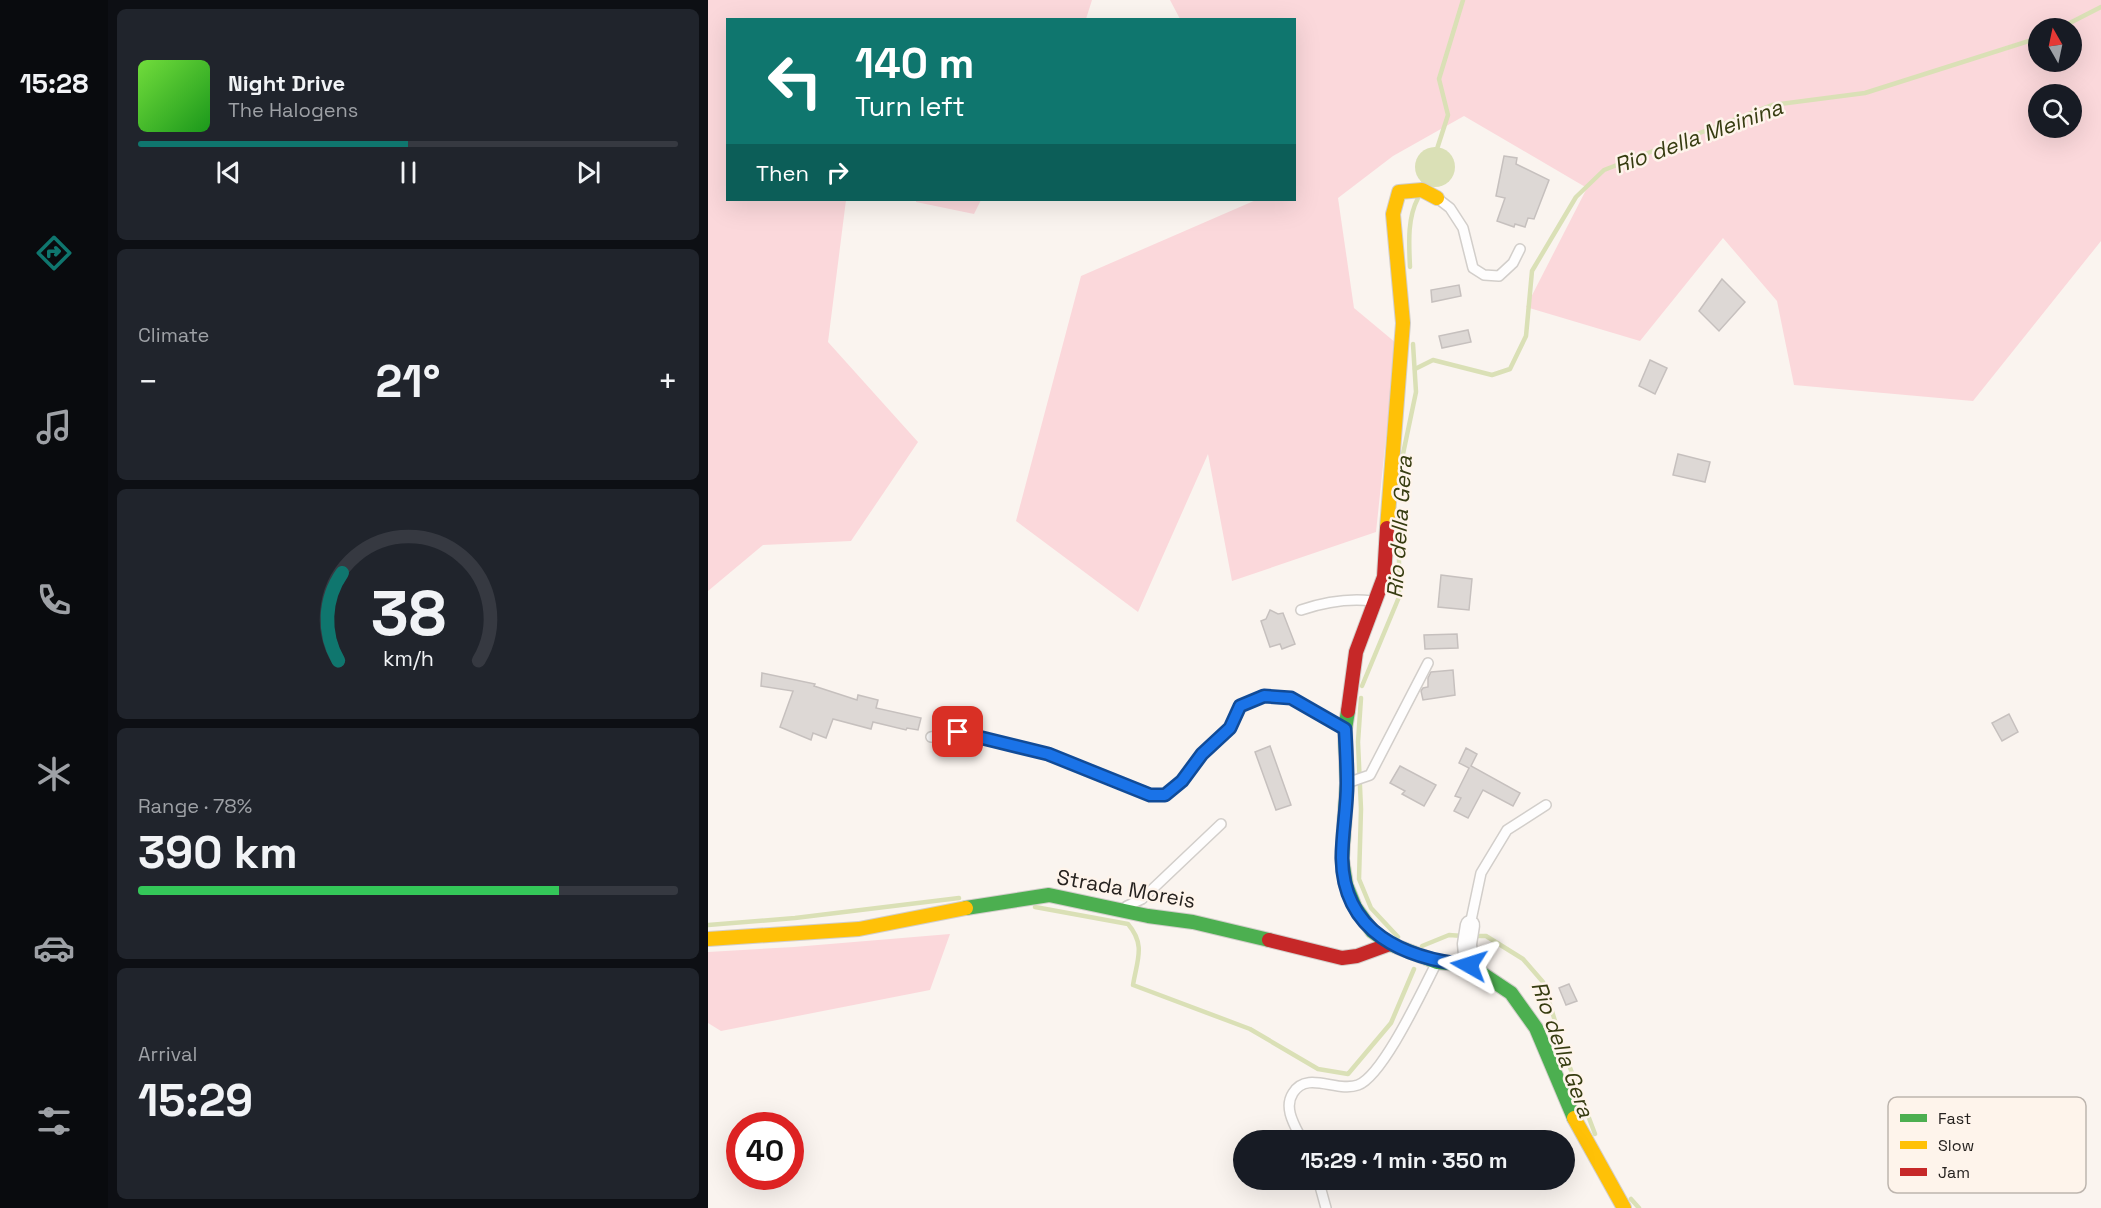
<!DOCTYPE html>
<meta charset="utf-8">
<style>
body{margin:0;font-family:"Space Grotesk",sans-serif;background:#20242c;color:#f1f3f6;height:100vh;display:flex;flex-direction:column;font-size:22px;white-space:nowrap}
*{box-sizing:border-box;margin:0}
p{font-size:20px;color:#9ea1a6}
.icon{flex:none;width:33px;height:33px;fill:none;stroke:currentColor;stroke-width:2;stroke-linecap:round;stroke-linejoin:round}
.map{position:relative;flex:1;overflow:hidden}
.panel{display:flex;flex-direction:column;gap:9px;padding:9px;background:#0d0f14;width:600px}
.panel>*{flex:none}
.banner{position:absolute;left:18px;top:18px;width:570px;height:183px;border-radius:0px;box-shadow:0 6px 24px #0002;background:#0f766e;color:#fff;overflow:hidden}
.needle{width:39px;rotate:351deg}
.controls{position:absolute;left:1320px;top:18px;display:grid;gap:12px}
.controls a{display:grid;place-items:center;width:54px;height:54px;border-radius:50%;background:#171b24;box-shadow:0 6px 24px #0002;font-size:30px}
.speed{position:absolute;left:18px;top:1112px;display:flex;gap:12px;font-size:30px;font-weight:700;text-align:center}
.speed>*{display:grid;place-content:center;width:78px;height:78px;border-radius:50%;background:#171b24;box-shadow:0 6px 24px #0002;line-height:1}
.speed .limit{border:9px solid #d22;background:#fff;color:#111}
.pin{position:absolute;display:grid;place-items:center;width:51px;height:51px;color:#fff;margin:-26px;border-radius:12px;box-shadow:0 3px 9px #0006}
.me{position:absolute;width:66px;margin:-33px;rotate:276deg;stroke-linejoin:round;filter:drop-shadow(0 0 4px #0008)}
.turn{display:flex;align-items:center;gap:21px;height:126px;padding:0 30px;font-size:27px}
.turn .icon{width:78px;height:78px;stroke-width:2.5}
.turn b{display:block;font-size:42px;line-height:51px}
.then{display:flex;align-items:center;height:57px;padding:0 30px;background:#0003;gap:12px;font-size:22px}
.big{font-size:45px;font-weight:700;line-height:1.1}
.panel .widget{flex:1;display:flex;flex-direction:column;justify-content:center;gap:9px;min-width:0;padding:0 21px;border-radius:9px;background:#20242c}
.panel .dial{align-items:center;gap:0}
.dial svg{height:156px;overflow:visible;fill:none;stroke:#363941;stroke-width:7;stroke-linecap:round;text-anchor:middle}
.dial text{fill:#f1f3f6;stroke:none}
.song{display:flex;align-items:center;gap:18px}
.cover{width:72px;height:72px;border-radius:9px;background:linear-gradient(135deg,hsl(100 70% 55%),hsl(120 70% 35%))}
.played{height:6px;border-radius:3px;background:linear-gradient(90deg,#0f766e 50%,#363941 50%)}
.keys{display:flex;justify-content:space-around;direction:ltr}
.heat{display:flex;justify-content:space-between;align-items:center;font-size:33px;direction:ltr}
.charge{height:9px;border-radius:4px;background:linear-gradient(90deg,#34c759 78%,#363941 0)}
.trip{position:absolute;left:525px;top:1130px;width:342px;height:60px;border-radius:30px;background:#171b24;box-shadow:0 6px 24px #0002;font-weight:700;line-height:60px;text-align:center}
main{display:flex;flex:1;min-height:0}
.menu{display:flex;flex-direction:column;width:108px;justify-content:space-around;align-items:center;background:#090b0e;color:#9ea1a6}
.menu .icon{width:42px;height:42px}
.menu .active{color:#0f766e}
.menu b{font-size:27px;color:#f1f3f6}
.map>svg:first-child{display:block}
.green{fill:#fbd8db;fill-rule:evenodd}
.water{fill:#dae0b6}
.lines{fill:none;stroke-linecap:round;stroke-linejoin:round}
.stream{stroke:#dae0b6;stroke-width:4.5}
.building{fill:#ddd8d5;stroke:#c6c0be;stroke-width:1.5}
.lane-casing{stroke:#d2ceca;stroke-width:12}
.street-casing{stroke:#d2ceca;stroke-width:21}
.fast-casing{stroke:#d2ceca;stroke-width:16}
.slow-casing{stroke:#d2ceca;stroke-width:16}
.jam-casing{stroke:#d2ceca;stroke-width:16}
.lane{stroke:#fefdfd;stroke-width:9}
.street{stroke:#fefdfd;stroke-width:18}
.fast{stroke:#4caf50;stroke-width:14}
.slow{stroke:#ffc107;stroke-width:14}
.jam{stroke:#c62828;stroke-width:14}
.route-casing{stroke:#114b97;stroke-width:15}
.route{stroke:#1a73e8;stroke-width:10}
.labels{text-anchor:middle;stroke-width:5;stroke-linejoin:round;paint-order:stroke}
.street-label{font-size:21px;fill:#26221f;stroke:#fef4eb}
.water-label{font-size:22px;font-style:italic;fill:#363c10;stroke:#fef4eb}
.key{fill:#fef4eb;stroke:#bdb5ae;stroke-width:1.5}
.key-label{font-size:16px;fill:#26221f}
</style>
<main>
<nav class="menu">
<b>15:28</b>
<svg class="icon active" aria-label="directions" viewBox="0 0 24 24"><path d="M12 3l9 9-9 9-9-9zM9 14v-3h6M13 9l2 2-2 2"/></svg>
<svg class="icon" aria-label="music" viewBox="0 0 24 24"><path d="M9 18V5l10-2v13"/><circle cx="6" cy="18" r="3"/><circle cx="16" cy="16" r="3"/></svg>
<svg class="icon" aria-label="phone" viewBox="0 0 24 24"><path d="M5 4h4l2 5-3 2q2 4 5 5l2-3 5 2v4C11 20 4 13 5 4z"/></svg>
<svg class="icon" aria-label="climate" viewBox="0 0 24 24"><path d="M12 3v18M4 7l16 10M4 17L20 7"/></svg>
<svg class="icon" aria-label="car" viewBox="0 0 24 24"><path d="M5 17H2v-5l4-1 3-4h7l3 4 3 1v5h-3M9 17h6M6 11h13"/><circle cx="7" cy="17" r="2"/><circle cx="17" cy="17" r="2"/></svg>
<svg class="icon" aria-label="filters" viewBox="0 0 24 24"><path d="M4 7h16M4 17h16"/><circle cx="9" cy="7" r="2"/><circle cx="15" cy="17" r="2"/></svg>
</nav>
<section class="panel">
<div class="widget">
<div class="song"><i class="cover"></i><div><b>Night Drive</b><p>The Halogens</p></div></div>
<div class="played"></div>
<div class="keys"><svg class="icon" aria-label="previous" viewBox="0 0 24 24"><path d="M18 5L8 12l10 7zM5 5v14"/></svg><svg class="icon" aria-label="pause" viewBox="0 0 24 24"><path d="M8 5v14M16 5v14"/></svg><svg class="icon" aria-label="next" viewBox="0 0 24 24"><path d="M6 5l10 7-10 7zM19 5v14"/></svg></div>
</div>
<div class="widget"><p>Climate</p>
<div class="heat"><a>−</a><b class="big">21°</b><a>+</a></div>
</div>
<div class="widget dial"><svg viewBox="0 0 100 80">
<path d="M14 69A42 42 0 1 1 86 69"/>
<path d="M14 69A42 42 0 0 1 16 24" stroke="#0f766e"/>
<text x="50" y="56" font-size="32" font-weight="700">38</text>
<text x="50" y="72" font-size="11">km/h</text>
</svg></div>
<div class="widget"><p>Range · 78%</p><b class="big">390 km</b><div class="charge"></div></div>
<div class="widget"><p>Arrival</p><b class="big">15:29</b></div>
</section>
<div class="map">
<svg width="1393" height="1208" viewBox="0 0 1393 1208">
<rect width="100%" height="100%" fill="#faf4ef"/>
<g class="green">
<polygon points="0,0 384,0 378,19 20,20 20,200 138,200 120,342 210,442 143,541 55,545 0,591"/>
<path d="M462,0H1393V241L1265,401L1086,385L1069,301L1015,238L932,341L818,307L879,188L756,116L685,156L630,198L646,308L688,343L668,532L524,581L500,454L430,612L308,521L373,276L548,200H586V20L472,19ZM1330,28H1364V62H1330ZM1330,94H1364V128H1330Z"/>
<polygon points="208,200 273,200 266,214 208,202"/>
<polygon points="242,934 222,990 13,1031 0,1023 0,952 86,947"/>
</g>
<circle class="water" cx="727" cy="167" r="20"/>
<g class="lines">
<g class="stream">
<polyline points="1352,28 1393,7"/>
<polyline points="728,152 740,115 731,79 755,0"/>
<path d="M702,267C701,244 699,219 710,198"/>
<polyline points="707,369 725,360 784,375 802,369 818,336 824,271 868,197 896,170 1064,105 1157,93 1330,38"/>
<polyline points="695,454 708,392 705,344"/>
<polyline points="654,686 691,597 691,525"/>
<polyline points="653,698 650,742 653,809 651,879 663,908 690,937"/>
<path d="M327,907L420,924C438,945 429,960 425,985L542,1029L610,1069L640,1074L683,1023L706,969"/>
<polyline points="0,925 87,918 251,898"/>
<polyline points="766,936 778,936 815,959 835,982 858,1057 887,1134"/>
<polyline points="714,946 741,935 755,936"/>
<polyline points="923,1199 931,1208"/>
</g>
</g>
<g class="building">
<polygon points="796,156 809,158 808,164 841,180 826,219 820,218 817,227 807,224 806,227 789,221 797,198 788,196"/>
<polygon points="1014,279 1037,302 1011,331 991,311"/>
<polygon points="751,285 753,296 724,302 723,290"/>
<polygon points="760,330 763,342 734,348 731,336"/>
<polygon points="942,360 959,368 947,394 931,386"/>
<polygon points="970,454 1002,462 997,482 965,475"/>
<polygon points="733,575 764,579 761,610 730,607"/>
<polygon points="562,610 570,614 575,613 587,644 574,649 572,644 562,647 553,621 558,619"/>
<polygon points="749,634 750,648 717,649 716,635"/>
<polygon points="745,670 747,695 715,700 713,691 715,688 720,687 720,678 723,672"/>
<polygon points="54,673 107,684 106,686 149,700 150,695 170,700 168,708 213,718 210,730 199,728 198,730 165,722 163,729 125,719 118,738 105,733 103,740 72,727 85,691 53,686"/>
<polygon points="1301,714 1310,732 1294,741 1284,723"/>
<polygon points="562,746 583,805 568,810 547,752"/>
<polygon points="758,748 769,754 763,766 812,793 805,806 775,790 760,818 746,811 753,798 747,796 761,768 751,763"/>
<polygon points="692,766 728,785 716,806 694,794 697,791 682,783"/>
<polygon points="861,984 869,1001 858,1005 851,988"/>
</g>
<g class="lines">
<defs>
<g id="lane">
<polyline points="729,198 742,208 755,228 765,268 776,275 791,276 805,263 812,249"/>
<path d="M593,610C617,602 639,598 664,601"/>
<polyline points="223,737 250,732 340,755 443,794 457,795 474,781 494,755 522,728 533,706 556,695 583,698 634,727"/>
<polyline points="639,783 662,775 720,663"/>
<polyline points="419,906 434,899 513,824"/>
<polyline points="762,925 773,873 799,830 838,805"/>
<path d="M594,1140C587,1126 575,1108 585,1093C599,1070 629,1093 650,1085C675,1076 715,989 729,962"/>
<polyline points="610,1179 618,1208"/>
</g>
<polyline id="street" points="761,965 759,944 762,925"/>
<g id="fast">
<polyline points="640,711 637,729 639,783 634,859 638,885 647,907 664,931 682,944 729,962 761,965 803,993 828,1028 866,1118"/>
<polyline points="258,908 341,895 440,916 485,922 561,940"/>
</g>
<g id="slow">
<polyline points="679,528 695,323 685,214 691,192 714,190 729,198"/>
<polyline points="0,939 151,929 258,908"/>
<polyline points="866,1118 916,1208"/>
</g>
<g id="jam">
<polyline points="640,711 648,652 676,577 679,528"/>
<polyline points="561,940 634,958 649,956 682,944"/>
</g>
</defs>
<use href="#lane" class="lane-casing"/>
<use href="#street" class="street-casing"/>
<use href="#fast" class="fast-casing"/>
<use href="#slow" class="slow-casing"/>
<use href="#jam" class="jam-casing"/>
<use href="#lane" class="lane"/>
<use href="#street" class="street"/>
<use href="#fast" class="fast"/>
<use href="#slow" class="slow"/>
<use href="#jam" class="jam"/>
</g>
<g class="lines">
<defs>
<path id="route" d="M250,732L340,754L442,795H457L474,781L494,754L522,728L532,706L556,696L583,698L637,729C638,747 639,766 639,784C639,809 634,833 634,858C635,933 697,959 761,965"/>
</defs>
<use href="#route" class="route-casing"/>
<use href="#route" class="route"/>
</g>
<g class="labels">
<g class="street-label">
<text transform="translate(418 889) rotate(10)" y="7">Strada Moreis</text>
</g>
<g class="water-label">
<text transform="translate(990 136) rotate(-20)" y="8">Rio della Meinina</text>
<text transform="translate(691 527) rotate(-86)" y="8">Rio della Gera</text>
<text transform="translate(855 1049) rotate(70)" y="8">Rio della Gera</text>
</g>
</g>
<rect x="1180" y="1097" width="198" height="96" rx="9" class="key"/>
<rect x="1192" y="1114" width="27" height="8" fill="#4caf50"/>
<rect x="1192" y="1141" width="27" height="8" fill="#ffc107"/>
<rect x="1192" y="1168" width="27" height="8" fill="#c62828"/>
<g class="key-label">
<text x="1230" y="1124">Fast</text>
<text x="1230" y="1151">Slow</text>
<text x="1230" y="1178">Jam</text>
</g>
</svg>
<div class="controls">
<a><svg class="needle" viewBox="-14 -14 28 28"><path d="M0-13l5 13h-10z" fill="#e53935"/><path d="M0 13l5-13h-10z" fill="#9ea1a6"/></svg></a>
<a><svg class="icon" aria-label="search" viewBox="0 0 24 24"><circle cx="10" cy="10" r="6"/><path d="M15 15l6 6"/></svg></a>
</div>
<div class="speed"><div class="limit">40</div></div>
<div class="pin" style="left:250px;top:732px;background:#d93025"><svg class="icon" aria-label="arrive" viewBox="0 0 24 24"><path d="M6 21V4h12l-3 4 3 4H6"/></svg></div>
<svg class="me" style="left:761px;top:965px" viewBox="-20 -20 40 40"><path d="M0-17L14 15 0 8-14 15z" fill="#1a73e8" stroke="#fff" stroke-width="4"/></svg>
<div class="trip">15:29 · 1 min · 350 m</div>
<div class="banner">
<div class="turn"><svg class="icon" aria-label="left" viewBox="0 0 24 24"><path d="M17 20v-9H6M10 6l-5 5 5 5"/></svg><div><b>140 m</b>Turn left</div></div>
<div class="then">Then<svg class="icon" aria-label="right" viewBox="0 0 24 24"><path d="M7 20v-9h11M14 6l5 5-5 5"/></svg></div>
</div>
</div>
</main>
